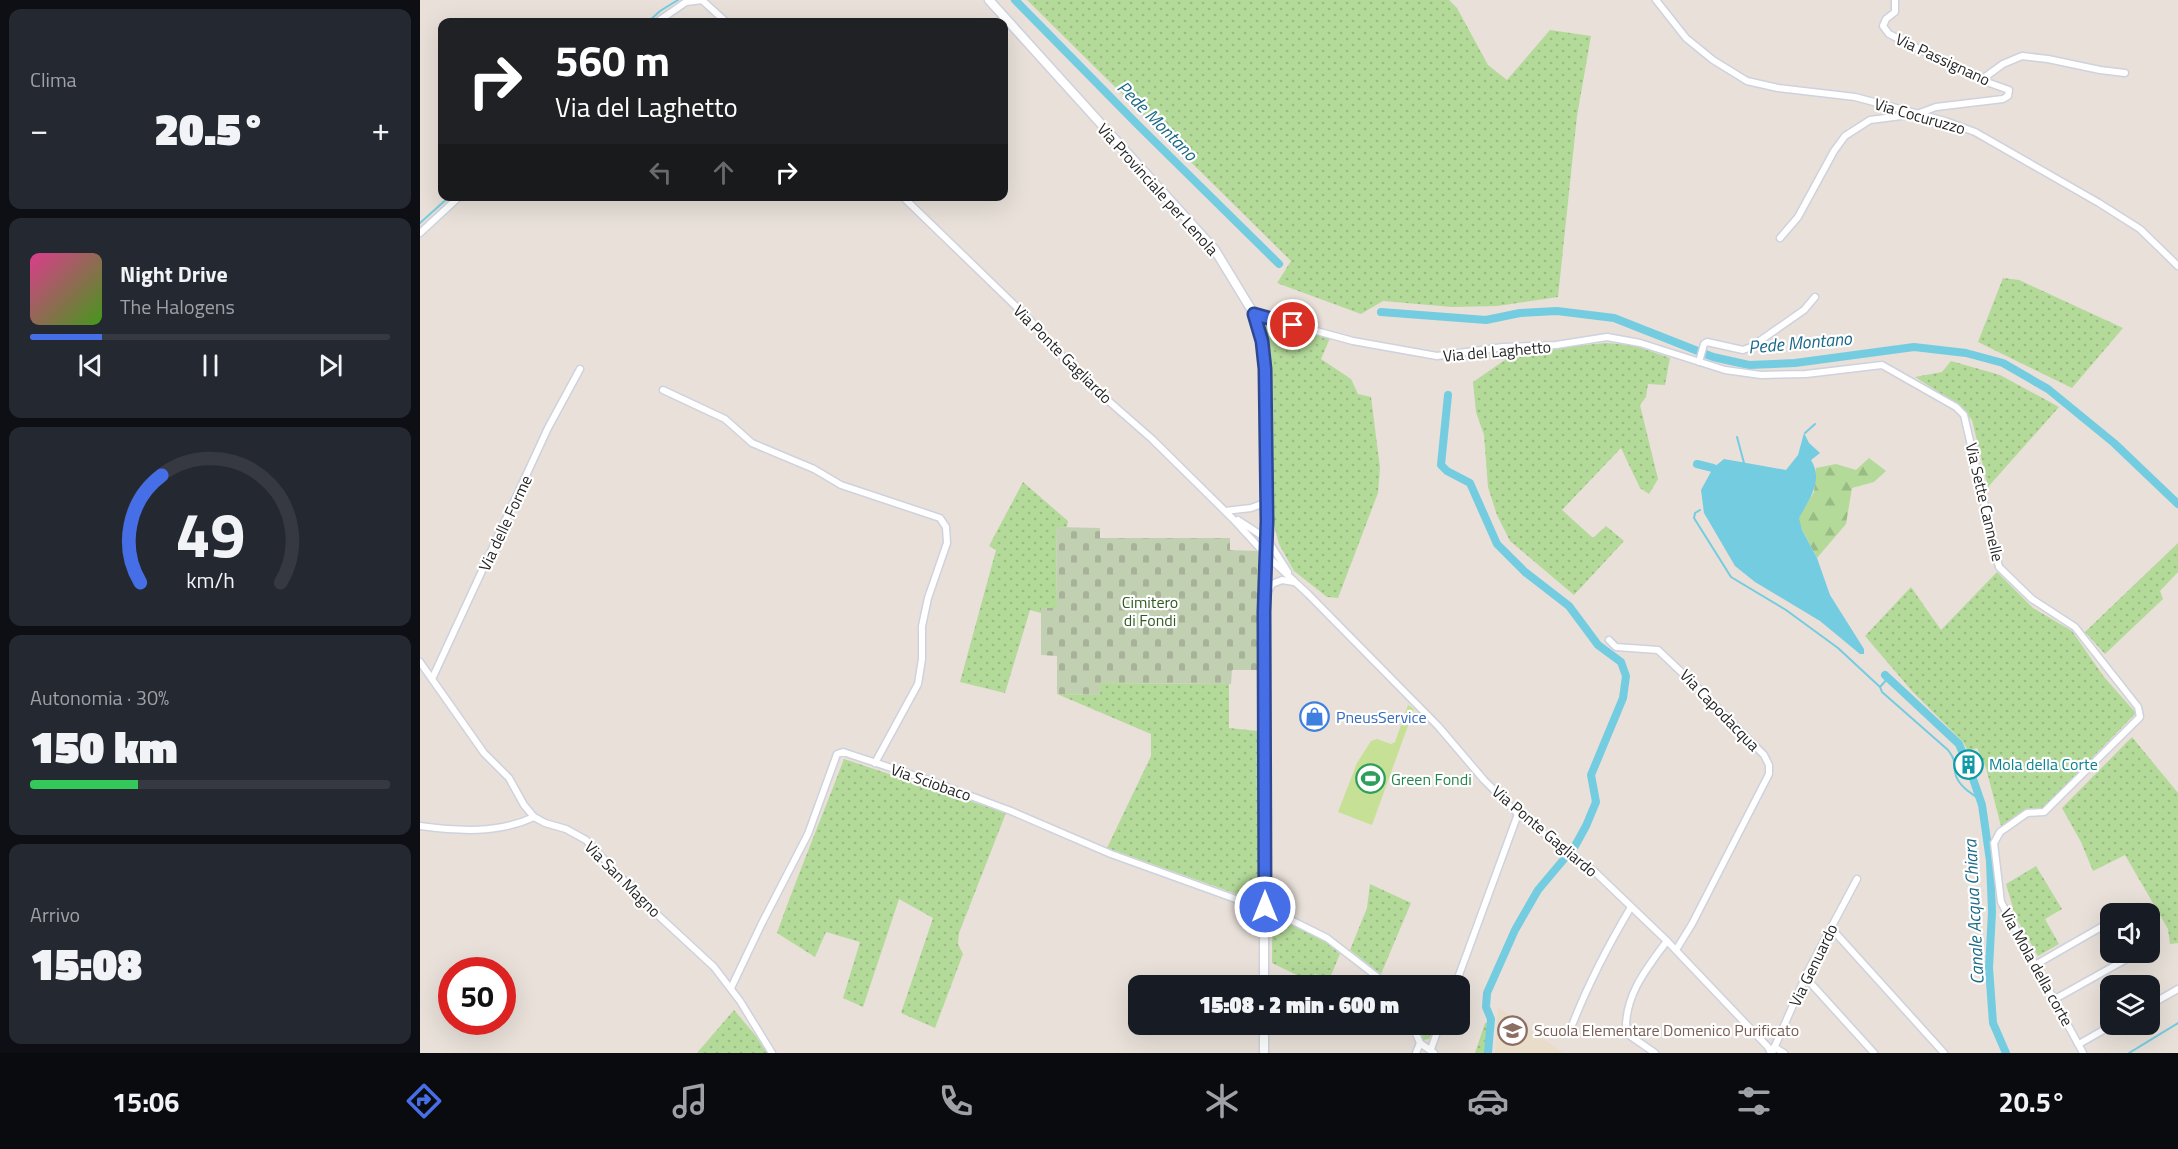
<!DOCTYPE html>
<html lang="it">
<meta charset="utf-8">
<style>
body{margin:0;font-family:"Titillium Web",sans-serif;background:#242831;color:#f1f3f6;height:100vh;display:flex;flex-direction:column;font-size:22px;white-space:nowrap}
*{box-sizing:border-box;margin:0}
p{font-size:20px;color:#9ea1a6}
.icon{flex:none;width:33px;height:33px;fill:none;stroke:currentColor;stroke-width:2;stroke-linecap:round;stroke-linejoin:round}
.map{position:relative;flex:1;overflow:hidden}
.details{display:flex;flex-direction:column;gap:9px;padding:9px;background:#0d0f14;width:420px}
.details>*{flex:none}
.top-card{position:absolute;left:18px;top:18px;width:570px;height:183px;border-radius:12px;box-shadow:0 6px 24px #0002;background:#202124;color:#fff;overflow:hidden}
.tools{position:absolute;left:1680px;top:903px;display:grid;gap:12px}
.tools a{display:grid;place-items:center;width:60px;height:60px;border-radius:12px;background:#171b24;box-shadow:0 6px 24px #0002;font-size:30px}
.speed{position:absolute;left:18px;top:957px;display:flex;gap:12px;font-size:30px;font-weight:700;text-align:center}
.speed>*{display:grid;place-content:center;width:78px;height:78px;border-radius:50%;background:#171b24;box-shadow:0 6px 24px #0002;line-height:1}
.speed .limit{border:9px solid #d22;background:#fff;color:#111}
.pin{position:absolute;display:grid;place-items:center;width:51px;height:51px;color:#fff;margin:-26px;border:3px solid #fff;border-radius:50%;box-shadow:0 2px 6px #0007}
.me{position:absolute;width:66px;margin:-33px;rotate:0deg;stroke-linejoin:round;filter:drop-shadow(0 0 4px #0008)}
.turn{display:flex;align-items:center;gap:21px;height:126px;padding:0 18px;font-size:27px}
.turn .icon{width:78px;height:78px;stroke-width:2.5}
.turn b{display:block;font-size:42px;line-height:51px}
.lanes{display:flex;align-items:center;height:57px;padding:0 18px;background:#0003;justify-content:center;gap:30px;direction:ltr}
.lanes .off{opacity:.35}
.big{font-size:45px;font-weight:800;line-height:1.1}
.details .card{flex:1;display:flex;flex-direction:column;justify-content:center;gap:9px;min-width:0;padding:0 21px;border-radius:12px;background:#242831}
.details .dial{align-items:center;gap:0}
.dial svg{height:156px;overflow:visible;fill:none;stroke:#363941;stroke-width:7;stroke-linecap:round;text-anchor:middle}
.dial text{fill:#f1f3f6;stroke:none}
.song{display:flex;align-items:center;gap:18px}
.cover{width:72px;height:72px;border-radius:9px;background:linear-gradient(135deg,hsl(330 70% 55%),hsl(100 70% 35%))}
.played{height:6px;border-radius:3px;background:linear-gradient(90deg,#466fe7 20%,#363941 20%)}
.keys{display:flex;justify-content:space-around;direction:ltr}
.heat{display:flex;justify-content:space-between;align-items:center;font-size:33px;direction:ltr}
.charge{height:9px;border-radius:4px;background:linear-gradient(90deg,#34c759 30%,#363941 0)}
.trip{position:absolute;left:708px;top:975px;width:342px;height:60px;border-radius:12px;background:#171b24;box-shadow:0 6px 24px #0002;font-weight:800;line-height:60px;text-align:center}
.tabs{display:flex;height:96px;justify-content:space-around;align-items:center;background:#090b0e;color:#9ea1a6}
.tabs .icon{width:42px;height:42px}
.tabs .active{color:#466fe7}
.tabs b{font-size:27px;color:#f1f3f6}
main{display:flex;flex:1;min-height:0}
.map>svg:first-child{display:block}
.education{fill:#e9dcc9}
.grass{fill:url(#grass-dots)}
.forest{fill:url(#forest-firs)}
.cemetery{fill:url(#cemetery-stones)}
.pitch{fill:#c6e196}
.water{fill:#74cce1}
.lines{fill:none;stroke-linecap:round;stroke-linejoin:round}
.stream{stroke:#74cce1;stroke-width:2}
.canal{stroke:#74cce1;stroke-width:8}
.street-casing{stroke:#ced2de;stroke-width:9}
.secondary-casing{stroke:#ced2de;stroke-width:11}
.street{stroke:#fff;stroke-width:6}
.secondary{stroke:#fff;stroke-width:8}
.route-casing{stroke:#2e4896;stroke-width:15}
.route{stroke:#466fe7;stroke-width:10}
.labels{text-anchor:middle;stroke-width:4.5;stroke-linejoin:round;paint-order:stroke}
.street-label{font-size:16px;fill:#262626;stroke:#fff}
.park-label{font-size:16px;fill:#2f5b1f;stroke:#fff}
.shop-label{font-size:16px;fill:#366cbe;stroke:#fff;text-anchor:start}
.culture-label{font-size:16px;fill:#0d838f;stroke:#fff;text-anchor:start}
.leisure-label{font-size:16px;fill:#27864d;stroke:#fff;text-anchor:start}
.education-label{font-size:16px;fill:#785e54;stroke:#fff;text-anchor:start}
.water-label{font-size:18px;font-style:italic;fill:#196988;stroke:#fff}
</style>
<main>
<section class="details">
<div class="card"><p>Clima</p>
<div class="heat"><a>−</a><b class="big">20.5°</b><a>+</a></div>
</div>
<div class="card">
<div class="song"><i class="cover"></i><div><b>Night Drive</b><p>The Halogens</p></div></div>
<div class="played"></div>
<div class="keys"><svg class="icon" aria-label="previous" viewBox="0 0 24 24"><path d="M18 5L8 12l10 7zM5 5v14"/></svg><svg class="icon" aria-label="pause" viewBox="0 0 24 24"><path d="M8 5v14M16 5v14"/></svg><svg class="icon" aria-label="next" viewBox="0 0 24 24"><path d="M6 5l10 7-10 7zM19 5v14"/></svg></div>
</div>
<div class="card dial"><svg viewBox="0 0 100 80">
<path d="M14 69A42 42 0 1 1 86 69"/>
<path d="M14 69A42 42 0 0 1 25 14" stroke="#466fe7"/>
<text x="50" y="56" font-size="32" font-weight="700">49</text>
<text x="50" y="72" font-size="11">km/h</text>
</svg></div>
<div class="card"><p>Autonomia · 30%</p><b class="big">150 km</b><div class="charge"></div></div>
<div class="card"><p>Arrivo</p><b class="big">15:08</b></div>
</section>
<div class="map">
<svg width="1758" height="1053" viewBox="0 0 1758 1053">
<defs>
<pattern id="grass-dots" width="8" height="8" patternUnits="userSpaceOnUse" patternTransform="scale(1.5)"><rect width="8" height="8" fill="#b4da9a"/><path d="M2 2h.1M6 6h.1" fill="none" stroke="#9bbb85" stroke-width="1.8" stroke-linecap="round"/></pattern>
<pattern id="forest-firs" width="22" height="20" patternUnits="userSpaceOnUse" patternTransform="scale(1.5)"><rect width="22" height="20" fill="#b4da9a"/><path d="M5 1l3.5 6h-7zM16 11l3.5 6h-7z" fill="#9bbb85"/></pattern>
<pattern id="cemetery-stones" width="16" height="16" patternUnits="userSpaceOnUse" patternTransform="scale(1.5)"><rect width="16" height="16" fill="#c2d0b2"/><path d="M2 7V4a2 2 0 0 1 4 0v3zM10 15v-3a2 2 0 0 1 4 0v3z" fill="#a7b299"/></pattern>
</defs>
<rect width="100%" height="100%" fill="#e8e0d9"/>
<polygon class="education" points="1078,1007 1143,1053 1075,1053"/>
<g class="grass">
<polygon points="607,0 1029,0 1037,8 1068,65 1087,80 1130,30 1171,36 1157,116 1138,297 1077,306 1032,307 963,301 941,314 857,283 871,261"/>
<polygon points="1583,278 1599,280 1703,328 1652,388 1558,342"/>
<polygon points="843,322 910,338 901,359 931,379 938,394 951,397 960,468 958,493 918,598 907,597 874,571 859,544 851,514 848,346"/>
<polygon points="1186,343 1213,345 1250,358 1245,385 1228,384 1226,397 1220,405 1238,479 1229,494 1220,488 1201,448 1142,510 1173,538 1186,526 1204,541 1154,595 1090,541 1077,515 1068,487 1064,435 1056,412 1053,382 1098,351"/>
<polygon points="1531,361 1580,375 1639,407 1568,487 1552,420 1539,405 1495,377 1522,372"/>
<polygon points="603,482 648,521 647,527 636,527 637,608 621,608 621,613 610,610 585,693 540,682 576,550 569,546"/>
<polygon points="1758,543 1758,572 1740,591 1743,599 1685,654 1665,632"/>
<polygon points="1577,572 1613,608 1652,631 1684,677 1716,713 1623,808 1606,809 1581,826 1566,768 1557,748 1548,751 1543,742 1492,691 1445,636 1491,587 1521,630"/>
<polygon points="680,683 809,684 809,728 838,731 839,902 687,848 731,756 731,734 637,694 679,695"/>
<polygon points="1712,737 1758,793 1758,943 1750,944 1748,929 1705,855 1673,871 1661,842 1642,808"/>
<path d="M424,759L586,813L539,933L538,944L543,954L515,1028L481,1013L513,918L479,899L443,1007L423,998L440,942L406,932L395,957L357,933C378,874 402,817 424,759Z"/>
<polygon points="1616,866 1642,909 1625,919 1639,944 1618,956 1596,918 1586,884"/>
<polygon points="950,884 991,903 961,974 930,950 947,908"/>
<polygon points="852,915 905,941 920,954 909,980 895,974 891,982 852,963"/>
<polygon points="314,1010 336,1036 347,1053 277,1053"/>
<polygon points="1065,1023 1069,1023 1066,1053 1055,1053"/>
<polygon points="996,1025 1015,1025 1009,1039 1003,1040"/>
</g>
<polygon class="forest" points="1449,458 1466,471 1454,482 1432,488 1426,524 1397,558 1382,530 1378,518 1394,492 1396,468 1416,464 1436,470"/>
<polygon class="cemetery" points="636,527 680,528 680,538 810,538 810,550 838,551 839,670 812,670 811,684 681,683 680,695 637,694 637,656 621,655 621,608 637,608"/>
<polygon class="pitch" points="988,705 994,709 952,825 918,812 937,763 951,741 957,739 971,744 975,742"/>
<path class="water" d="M1384,433L1389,443L1400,453L1391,460C1404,480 1389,500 1379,518L1382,530L1397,558L1410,595L1444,649V654H1440L1400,621L1335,582L1315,566L1284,513L1281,490L1293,468L1304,459L1366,470L1378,455Z"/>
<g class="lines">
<g class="stream">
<polyline points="228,22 240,11 258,0"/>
<polyline points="0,223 30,196"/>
<polyline points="1385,433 1395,424"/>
<polyline points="1317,437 1324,463"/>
<polyline points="1280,510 1275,513 1274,518 1311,577 1366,610 1418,648 1460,687"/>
<path d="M1468,678L1460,687L1462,692L1528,750C1538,763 1532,763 1536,776C1540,787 1552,794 1561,800"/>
<polyline points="1709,1053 1758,1023"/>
</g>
<g class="canal">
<polyline points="595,0 717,124 859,264"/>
<polyline points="961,312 1066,320 1100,313 1137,311 1194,318 1293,357 1329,365 1375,363 1494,347 1546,353 1583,363 1628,389 1694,443 1758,504"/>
<polyline points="1028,395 1021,465 1027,471 1050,483 1077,544 1105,572 1149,606 1178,645 1201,662 1206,676 1203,698 1171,775 1176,802 1166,826 1155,846 1118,890 1095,930 1067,993 1066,1007 1071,1019 1068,1053"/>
<polyline points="1277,464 1293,468"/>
<polyline points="1465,675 1539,744 1545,759"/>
<polyline points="1550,770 1562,805 1570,861 1572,912 1569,968 1573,1023 1586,1053"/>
</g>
<defs>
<g id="street">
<polyline points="282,0 306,22"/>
<polyline points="1236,0 1266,38 1293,60 1327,81 1358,88 1435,97 1525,121 1555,132 1679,203 1720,229 1758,266"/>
<polyline points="237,22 266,2 283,0"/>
<polyline points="1561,80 1583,64 1602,56 1628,59 1680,70 1705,73"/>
<polyline points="482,196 610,320 660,376 732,439 813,519 846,555 888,594 1018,726 1064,780 1098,814 1175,872 1247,941 1348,1047 1351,1053"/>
<polyline points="0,233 40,196"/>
<polyline points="1360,238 1378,217 1414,151 1425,136 1450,120 1497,114 1516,107 1583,99 1588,96 1589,90 1561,80 1469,34 1463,26 1466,19 1475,12 1475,0"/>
<polyline points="834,314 933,341 1017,356 1083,347 1136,345 1187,337 1220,343 1305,370 1341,375 1386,374 1462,365 1536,407 1544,415 1579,567 1612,599 1655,627 1718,707 1720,717 1624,812 1607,813 1580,832 1574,843 1581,902 1663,1053"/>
<polyline points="1279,362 1284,344 1287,342 1323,350 1331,347 1384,310 1395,297"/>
<polyline points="243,390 305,419 332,443 394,469 421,485 520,518 526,527 527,543 508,598 502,626 502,659 498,684 455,763"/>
<polyline points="805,511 831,508 847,502"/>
<polyline points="818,520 847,539 868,572"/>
<polyline points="845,597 852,584 862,580 874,582"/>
<polyline points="1189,640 1196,647 1238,650 1276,686 1344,755 1349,765 1349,774 1272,924 1256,950"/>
<polyline points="0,662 64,753 89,778 104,805 114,817 125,823 146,829 166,840 228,906 294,967 320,1001 352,1053"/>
<polyline points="12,679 128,428 160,369"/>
<path d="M0,826C38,831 78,834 114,817"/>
<polyline points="1706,914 1717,907"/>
<polyline points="1411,928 1524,1053"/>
<polyline points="1730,947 1735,944"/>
<polyline points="1615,965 1690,922"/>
<polyline points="1385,977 1454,1053"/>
<polyline points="1035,986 1098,814"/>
<polyline points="311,988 342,923 388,834 417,754 423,752 508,780 591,811 691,854 835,906 845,907 907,938 969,986"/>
<polyline points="1635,999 1719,952"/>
<polyline points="1730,1005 1758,989"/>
<path d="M1153,1023C1169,982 1189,944 1211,907"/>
<polyline points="992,1024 1000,1043 1014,1053"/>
<polyline points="1659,1044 1694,1024"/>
<polyline points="1354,1047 1364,1053"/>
<polyline points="1011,1049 1020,1024"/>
<polyline points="996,1053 1000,1043"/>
<path d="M1235,1053L1206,1033C1204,996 1226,969 1247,941"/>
<polyline points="1352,1053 1388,971 1437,879"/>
</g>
<g id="secondary">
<polyline points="569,0 795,250 834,314 842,341 845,369 847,502 844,613 844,986"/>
<polyline points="844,1053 844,1024"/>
</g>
</defs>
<use href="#street" class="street-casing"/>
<use href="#secondary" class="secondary-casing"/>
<use href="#street" class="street"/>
<use href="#secondary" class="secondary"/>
</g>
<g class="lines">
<defs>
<polyline id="route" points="845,907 844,612 847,521 845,369 842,341 834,314 873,325"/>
</defs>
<use href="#route" class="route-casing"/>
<use href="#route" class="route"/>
</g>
<defs>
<symbol id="shop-ring" viewBox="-11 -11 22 22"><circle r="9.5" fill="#fff" stroke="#3f7fe0" stroke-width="1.5"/><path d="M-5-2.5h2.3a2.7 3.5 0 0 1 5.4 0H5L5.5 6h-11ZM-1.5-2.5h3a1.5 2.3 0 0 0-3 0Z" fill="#3f7fe0"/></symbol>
<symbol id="building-ring" viewBox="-11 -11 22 22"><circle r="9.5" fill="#fff" stroke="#0f9aa8" stroke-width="1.5"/><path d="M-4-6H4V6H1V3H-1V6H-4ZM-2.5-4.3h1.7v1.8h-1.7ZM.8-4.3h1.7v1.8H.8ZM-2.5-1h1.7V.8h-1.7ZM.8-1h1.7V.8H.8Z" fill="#0f9aa8"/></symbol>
<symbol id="stadium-ring" viewBox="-11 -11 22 22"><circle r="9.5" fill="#fff" stroke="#2e9e5b" stroke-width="1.5"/><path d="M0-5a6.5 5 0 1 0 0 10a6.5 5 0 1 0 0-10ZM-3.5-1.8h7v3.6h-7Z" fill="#2e9e5b"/></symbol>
<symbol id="school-ring" viewBox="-11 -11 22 22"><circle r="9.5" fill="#fff" stroke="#8d6e63" stroke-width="1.5"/><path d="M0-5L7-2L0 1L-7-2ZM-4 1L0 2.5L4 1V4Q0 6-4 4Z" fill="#8d6e63"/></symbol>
</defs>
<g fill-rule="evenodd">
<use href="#shop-ring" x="878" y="700" width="33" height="33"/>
<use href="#building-ring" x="1532" y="748" width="33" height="33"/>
<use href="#stadium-ring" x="934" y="762" width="33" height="33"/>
<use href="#school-ring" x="1076" y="1014" width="33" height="33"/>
</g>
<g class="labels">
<g class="street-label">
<text transform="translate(1523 59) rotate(25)" y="6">Via Passignano</text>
<text transform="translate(1500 116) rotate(16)" y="6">Via Cocuruzzo</text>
<text transform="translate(738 189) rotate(48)" y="6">Via Provinciale per Lenola</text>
<text transform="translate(1077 351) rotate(-5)" y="6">Via del Laghetto</text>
<text transform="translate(643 354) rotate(45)" y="6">Via Ponte Gagliardo</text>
<text transform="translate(1565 502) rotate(77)" y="6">Via Sette Cannelle</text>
<text transform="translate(85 523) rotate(-65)" y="6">Via delle Forme</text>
<text transform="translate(1300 710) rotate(46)" y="6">Via Capodacqua</text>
<text transform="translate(511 782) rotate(19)" y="6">Via Sciobaco</text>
<text transform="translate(1125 831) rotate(40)" y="6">Via Ponte Gagliardo</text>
<text transform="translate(203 879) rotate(45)" y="6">Via San Magno</text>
<text transform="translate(1393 965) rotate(-64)" y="6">Via Genuardo</text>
<text transform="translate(1617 967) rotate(61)" y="6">Via Mola della corte</text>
</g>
<g class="park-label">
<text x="730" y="608">Cimitero<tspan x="730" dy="18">di Fondi</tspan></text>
</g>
<g class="shop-label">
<text x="916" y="723">PneusService</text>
</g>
<g class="culture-label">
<text x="1569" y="770">Mola della Corte</text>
</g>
<g class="leisure-label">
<text x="971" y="785">Green Fondi</text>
</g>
<g class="education-label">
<text x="1114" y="1036">Scuola Elementare Domenico Purificato</text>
</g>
<g class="water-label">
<text transform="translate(737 121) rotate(45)" y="6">Pede Montano</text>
<text transform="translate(1380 343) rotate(-5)" y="6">Pede Montano</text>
<text transform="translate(1554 912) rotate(-93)" y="6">Canale Acqua Chiara</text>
</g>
</g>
</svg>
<div class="tools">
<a><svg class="icon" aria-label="sound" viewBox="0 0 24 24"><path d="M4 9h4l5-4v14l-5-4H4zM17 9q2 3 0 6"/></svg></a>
<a><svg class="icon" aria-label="layers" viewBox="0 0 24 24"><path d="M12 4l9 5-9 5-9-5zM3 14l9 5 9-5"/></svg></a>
</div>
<div class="speed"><div class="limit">50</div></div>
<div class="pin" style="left:873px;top:325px;background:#d93025"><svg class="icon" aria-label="arrive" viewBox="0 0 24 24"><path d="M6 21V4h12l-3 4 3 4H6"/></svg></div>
<svg class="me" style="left:845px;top:907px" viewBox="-20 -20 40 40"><circle r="17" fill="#466fe7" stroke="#fff" stroke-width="3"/><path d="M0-11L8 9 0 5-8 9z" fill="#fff"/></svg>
<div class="trip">15:08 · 2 min · 600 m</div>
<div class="top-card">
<div class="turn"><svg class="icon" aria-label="right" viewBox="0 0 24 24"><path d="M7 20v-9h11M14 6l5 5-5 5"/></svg><div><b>560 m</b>Via del Laghetto</div></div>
<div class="lanes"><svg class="icon off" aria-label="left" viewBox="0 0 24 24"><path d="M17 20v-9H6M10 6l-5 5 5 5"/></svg><svg class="icon off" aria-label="ahead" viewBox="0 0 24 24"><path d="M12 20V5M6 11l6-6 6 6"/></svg><svg class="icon" aria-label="right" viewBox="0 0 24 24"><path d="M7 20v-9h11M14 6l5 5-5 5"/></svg></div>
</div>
</div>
</main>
<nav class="tabs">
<b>15:06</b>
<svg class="icon active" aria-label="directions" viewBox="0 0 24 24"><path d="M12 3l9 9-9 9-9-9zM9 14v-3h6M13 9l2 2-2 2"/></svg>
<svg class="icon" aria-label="music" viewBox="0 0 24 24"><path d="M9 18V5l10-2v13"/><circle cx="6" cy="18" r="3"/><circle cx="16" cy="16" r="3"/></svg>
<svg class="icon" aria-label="phone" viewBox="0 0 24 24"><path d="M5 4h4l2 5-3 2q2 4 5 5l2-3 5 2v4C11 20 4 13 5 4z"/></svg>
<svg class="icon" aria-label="climate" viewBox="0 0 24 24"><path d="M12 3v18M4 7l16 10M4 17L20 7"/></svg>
<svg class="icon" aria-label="car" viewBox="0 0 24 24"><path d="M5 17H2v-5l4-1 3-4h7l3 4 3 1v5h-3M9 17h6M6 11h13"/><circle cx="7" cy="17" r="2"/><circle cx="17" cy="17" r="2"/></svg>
<svg class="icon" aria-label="filters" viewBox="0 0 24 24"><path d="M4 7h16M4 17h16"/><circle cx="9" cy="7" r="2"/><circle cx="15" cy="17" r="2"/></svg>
<b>20.5°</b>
</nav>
